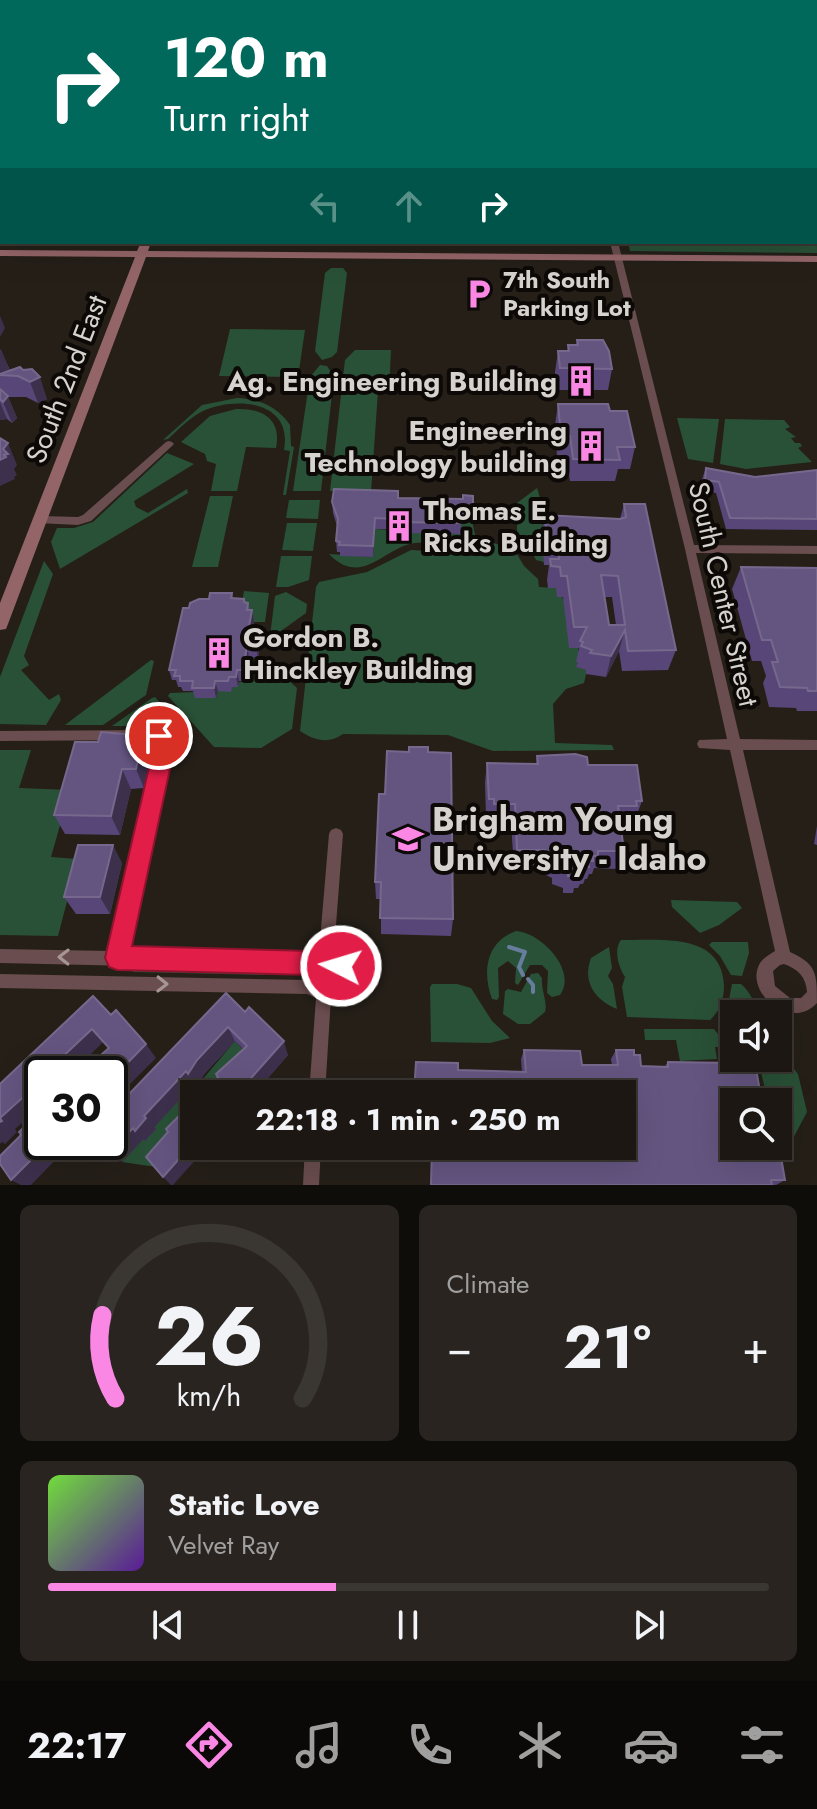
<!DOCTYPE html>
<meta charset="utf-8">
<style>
body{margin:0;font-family:Jost,sans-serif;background:#292420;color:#f1f3f6;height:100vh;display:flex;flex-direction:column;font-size:30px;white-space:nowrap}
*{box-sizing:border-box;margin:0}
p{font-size:26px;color:#a09f9f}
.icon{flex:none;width:44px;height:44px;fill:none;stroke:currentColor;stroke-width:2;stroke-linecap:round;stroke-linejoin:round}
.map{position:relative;height:1185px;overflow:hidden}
.drawer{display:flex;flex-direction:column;gap:20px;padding:20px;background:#0f0d0a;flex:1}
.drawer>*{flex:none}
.top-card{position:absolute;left:0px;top:0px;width:818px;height:244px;box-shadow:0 8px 32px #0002,0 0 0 2px #3a3632;background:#00695c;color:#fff;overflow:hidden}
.fabs{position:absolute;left:720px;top:1000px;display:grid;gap:16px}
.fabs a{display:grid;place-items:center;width:72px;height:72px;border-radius:0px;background:#1c1712;box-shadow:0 8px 32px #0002,0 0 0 2px #3a3632;font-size:40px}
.speed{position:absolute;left:24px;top:1056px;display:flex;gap:16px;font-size:40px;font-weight:700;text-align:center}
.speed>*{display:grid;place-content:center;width:104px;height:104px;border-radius:50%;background:#1c1712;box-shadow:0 8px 32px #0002,0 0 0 2px #3a3632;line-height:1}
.speed .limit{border:4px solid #111;border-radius:12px;background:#fff;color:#111}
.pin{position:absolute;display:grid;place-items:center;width:68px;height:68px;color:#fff;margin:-34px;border:4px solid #fff;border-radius:50%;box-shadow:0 2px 8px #0007}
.me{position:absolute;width:88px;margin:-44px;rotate:275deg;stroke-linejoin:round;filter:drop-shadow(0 0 6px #0008)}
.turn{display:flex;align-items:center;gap:28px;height:168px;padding:0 32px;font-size:36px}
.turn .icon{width:104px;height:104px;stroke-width:2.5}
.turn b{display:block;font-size:56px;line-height:68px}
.lanes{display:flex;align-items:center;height:76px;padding:0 32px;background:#0003;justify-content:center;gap:40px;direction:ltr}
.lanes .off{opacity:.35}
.big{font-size:60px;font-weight:700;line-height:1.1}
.drawer .tile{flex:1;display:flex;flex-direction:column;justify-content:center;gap:12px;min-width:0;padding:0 28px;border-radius:12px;background:#292420}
.drawer .dial{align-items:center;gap:0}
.dial svg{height:208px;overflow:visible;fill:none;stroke:#3a3632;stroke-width:7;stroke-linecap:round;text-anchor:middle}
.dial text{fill:#f1f3f6;stroke:none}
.song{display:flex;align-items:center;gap:24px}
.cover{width:96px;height:96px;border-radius:12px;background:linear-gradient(135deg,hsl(100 70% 55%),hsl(270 70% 35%))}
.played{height:8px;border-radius:4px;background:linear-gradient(90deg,#fb87e5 40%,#3a3632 40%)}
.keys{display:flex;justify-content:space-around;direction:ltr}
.heat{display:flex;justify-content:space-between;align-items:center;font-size:44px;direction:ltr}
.drawer .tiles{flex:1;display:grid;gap:20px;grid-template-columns:1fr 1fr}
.tile:last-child{grid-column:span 2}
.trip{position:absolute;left:180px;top:1080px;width:456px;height:80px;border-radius:0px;background:#1c1712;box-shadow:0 8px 32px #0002,0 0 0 2px #3a3632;font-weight:700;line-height:80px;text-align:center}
.dock{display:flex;height:128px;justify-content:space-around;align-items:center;background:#0b0907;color:#a09f9f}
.dock .icon{width:56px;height:56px}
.dock .selected{color:#fb87e5}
.dock b{font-size:36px;color:#f1f3f6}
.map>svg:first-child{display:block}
.green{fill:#295137}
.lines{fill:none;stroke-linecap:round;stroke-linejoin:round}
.stream{stroke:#667d9d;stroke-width:4}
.street{fill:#6a4d4e;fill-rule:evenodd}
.secondary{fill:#946568;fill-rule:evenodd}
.wall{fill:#574677;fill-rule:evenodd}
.shaded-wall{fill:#3d304d}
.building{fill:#645580;stroke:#76688c;stroke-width:2;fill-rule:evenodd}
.oneway{stroke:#a59694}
.route{fill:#e11d48;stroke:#92132f;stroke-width:2}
.labels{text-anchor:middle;stroke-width:8;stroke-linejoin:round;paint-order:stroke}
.far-poi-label{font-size:24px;font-weight:bold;fill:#d6d2cd;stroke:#0c0907;text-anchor:start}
.street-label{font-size:28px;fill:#d6d2cd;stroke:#0c0907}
.poi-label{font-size:28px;font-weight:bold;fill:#d6d2cd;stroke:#0c0907;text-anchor:end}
.near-poi-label{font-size:34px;font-weight:bold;fill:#d6d2cd;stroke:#0c0907;text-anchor:start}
</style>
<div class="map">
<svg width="817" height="1185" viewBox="0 0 817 1185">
<rect width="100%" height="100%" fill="#251f18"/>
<g class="green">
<polygon points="816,178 817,253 630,251 628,242 816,242"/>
<polygon points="333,242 332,246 157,243 157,242"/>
<polygon points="331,268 343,268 347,273 337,352 332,357 322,360 315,351 325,273"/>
<polygon points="230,329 305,330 298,377 219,376"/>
<polygon points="355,350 391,350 389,391 378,391 371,492 330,491 345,360"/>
<polygon points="320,365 327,366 334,377 321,491 293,491 310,377"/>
<path d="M237,398C259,399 277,406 290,425L291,446L294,447L286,495H283L290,451L284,450C293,401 237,396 203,411C189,418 179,429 168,439L163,440L202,405Z"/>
<path d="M236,409C262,408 282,419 276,448L246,447L237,491H211L216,464L207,461L205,454L181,442L210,416Z"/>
<polygon points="677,418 719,419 713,463 688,459"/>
<polygon points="725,419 784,420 790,427 785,429 796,437 791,438 795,443 800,443 802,446 798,448 812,462 746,469 720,464"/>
<polygon points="167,453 194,464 134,501 136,507 148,513 187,489 188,493 60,569 51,542 57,528 74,528 93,522"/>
<path d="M537,488C546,513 541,537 544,562L536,560L530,547L517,535V503Z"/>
<polygon points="210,496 233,496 218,567 192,567"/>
<polygon points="289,500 320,500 318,519 286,518"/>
<path d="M461,521H472L476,539L472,544C453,549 435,541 415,543C384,547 362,588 329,554L373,557L375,529L460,534Z"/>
<polygon points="287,523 317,523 313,551 282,550"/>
<path d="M493,543L514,549L524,566L538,579L539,587L556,588C570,605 583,645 577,667L587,670L584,683L566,689L553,704L555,743L612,745L614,750L493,751L448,735L343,734C329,744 315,741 300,731L316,587L319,582L367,572L411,550L464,553Z"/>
<polygon points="281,556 312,556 309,580 288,587 276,587"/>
<polygon points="44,561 53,574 24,656 29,665 21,670 49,700 59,694 61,700 46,725 0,724 0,677"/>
<polygon points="244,591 269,593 265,622 254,622 241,609"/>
<polygon points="286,592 307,604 306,613 274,636 270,636 275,596"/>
<polygon points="249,657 258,658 255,669 262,669 262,666 269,663 297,688 292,729 261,748 214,747 168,696 170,693 196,692 195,698 216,698 218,691 245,680"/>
<polygon points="151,660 154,661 146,695 103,725 65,725"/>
<polygon points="155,697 181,726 112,726 152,698"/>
<polygon points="0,750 31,750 19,788 70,790 51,857 78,859 58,936 0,935"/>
<polygon points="671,900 737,902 742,908 719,925 700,933 672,907"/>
<path d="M516,931C540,932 578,970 560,995L552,997L547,993L548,971L542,965H530L518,985L515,983L516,968L508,961L498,968L499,997L497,1000L492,999C482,972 486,942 516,931Z"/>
<path d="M621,940C659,941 722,931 724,986C724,999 720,1011 710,1020L627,1017L622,987L625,977C619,968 613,950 621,940Z"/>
<polygon points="712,942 748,942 749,953 742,976 731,975 720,956 709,945"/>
<path d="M609,947L612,968L608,976L613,984L617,1009C595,1000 582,982 591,958Z"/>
<polygon points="134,967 265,970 265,975 133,972"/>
<path d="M538,973L542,978C541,991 548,1003 545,1012L530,1024H518L503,1014L505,991L508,989L521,992L531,974Z"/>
<polygon points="432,984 457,984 471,988 492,1021 510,1038 490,1043 431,1042 430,987"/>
<path d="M732,984H741C751,992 754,1005 764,1014H734V1022L725,1020Z"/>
<polygon points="644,1029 714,1029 728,1047 715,1047 717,1059 680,1061 676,1040 645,1040"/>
<polygon points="235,1041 252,1059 221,1094 194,1094 194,1123 156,1167 122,1162 194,1084 197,1086"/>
<polygon points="766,1068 794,1069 798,1074 807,1112 790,1144 778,1142 778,1102 768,1102 761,1072"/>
</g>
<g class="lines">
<g class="stream">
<polyline points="509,947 525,952 519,967 523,975"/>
<polyline points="528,979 533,985 533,992"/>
</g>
<g class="street">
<rect x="414" y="0" width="6" height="2"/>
<rect x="477" y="0" width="6" height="2"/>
<path d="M610,242H618L694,545L817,546V554L696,553L740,739L817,740V750H743L790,952C817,964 817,974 817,1003C791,1032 743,992 760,963C763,958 770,954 775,951L730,750L699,748L697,744L699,740L727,739L685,549ZM784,964C798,969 806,977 807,992L801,998H790L775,986L773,971L780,965Z"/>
<polygon points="169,441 172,442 174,444 172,446 91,521 78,525 37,523 36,520 41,516 78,517 83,515 166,442"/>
<polygon points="150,730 168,736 170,740 126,951 310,956 319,952 329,834 331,830 336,828 341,830 343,834 334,951 340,954 350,973 343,991 331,997 325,1094 309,1094 316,998 307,994 0,988 0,974 307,980 323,985 333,981 335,974 330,965 326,964 310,970 0,963 0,949 111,951 157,743 150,740 0,741 0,731"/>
<polygon points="305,1146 321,1146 319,1185 303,1185"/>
</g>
<g class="secondary">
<polygon points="285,0 294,0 292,2"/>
<polygon points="141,242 151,242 148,251 817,256 817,262 146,257 8,624 6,629 0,630 0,603 135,257 0,256 0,250 137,251"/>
</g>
</g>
<g class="wall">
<polygon points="577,340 612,369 608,390 557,390 555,372 558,351 567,351 568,345 576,345"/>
<polygon points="0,349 10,370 20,367 47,399 38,403 26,397 8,397 17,418 12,423 7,419 0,420"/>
<polygon points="558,404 610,411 635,447 630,469 618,469 615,481 570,481 566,457 557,457 555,425"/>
<polygon points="706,468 755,477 817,470 817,530 726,529 716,493 701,490 702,479"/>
<polygon points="398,498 473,510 472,521 461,521 461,534 397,533 397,529 375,529 373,557 340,556 340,552 337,552 336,541 337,526 333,513 332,502"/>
<path d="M624,504L676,650L668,670L622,671L619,651L606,677L586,674V670L576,667L578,662H576L579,648H569L563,597H557L556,588H548L547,580L549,565H544L541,537L545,515L620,519ZM604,597H612L616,625H609Z"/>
<polygon points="741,567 817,568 817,711 797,711 796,708 769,707 763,683 766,676 761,661 752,661 732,589"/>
<polygon points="232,593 233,598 248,603 250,610 252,610 254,620 252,632 260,643 258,658 249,657 245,681 239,681 238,687 232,687 231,692 218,691 216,698 195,698 193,691 183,691 181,687 178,687 176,680 172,680 169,670 189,608 209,599"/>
<polygon points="428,752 453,919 451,936 381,934 381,899 376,899 375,882 385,794"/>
<polygon points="143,755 142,757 148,770 144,788 131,789 120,835 65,834 54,815"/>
<polygon points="537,756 588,765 642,801 635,820 632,820 630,825 620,824 624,851 617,869 594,868 592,874 589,874 587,879 585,879 583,884 580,884 578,888 574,888 573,893 563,893 563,888 552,884 552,878 542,873 541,868 514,868 511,823 492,822 491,818 486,818 485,782 487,763 536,764"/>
<polygon points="817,826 817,845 814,844"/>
<polygon points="122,863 110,914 76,914 64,897"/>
<polygon points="226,993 288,1055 254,1094 201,1094 243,1049 235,1041 205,1073 196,1086 194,1084 154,1127 156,1129 145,1141 143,1139 122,1162"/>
<polygon points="524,1050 582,1065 612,1065 611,1059 616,1050 634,1055 641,1066 664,1067 668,1062 736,1069 771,1157 785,1180 776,1185 431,1185 458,1070 522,1072 521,1059"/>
</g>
<g class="shaded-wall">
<polygon points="0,316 5,328 0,337"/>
<polygon points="1,349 10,371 0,375 0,352"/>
<polygon points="40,377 47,399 38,403 30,382"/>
<polygon points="8,396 17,418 12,423 3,402"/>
<polygon points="0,402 7,419 0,420"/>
<polygon points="8,443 17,465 14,469 17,475 14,477 15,479 0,486 0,460 3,449"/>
<polygon points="252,610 254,620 251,643 248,632"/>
<polygon points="625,630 619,651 606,677 611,656"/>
<polygon points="258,632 260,643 258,658 256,647"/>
<polygon points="247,647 249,657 245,681 243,670"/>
<polygon points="237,670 239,681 238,687 236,677"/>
<polygon points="215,681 218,691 216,698 214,688"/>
<polygon points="135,735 148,770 144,788 136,769 131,751"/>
<polygon points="122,769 131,789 120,835 111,816"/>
<polygon points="113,845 122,863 110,914 100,897"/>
<polygon points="228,1027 235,1041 205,1073 196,1086 188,1074 197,1060"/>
<polygon points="92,1029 103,1042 71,1074 49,1074 57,1062"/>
<polygon points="284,1041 288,1055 254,1094 237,1094"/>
<polygon points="146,1044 156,1058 110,1104 110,1081"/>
<polygon points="186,1071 194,1084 154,1127 156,1129 145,1141 143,1139 122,1162 110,1152"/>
<polygon points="42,1080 42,1105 15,1129 17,1132 5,1144 2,1142 0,1144 0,1118"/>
<polygon points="49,1142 73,1142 31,1185 21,1185 11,1180"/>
<polygon points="194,1142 194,1146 208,1146 173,1185 171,1185 163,1177"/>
</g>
<g class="building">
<polygon points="577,340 603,340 609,351 612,369 560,368 558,351 569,351 568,345 578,345"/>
<polygon points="20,367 23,370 32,369 40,377 30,382 18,376 0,375 0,374"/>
<polygon points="0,389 8,396 3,402 0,399"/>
<polygon points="558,404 608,404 610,411 627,411 635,447 617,447 620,460 573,459 570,436 561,436"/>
<polygon points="0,438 8,443 3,449 8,454 4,455 6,457 0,460"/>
<polygon points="706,468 755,477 817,470 817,519 730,518 719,482 705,480"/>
<polygon points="334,489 398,491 398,498 463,499 463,495 473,496 473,510 461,510 461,523 397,522 397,519 375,518 373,546 339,545 340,542 336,541 338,519 332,502"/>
<path d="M624,504H645L676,650L628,651L625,630L611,656L590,653L592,650L581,646L583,642L580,641L587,627H574L567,576H561L560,567L551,566L550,559H559L557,544H547L545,515L620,519L626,517ZM601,575L618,576L625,625H609Z"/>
<polygon points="741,567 817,568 817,691 808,691 807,688 780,687 772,662 778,662 771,640 762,640"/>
<polygon points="210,593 232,593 231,598 244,599 244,602 248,603 247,610 252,610 248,632 258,632 256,647 247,647 243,670 237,670 236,677 229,677 228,681 215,681 214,688 192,688 193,681 180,681 180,676 174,676 176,670 169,670 183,608 189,608 190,603 199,599 209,599"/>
<polygon points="101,732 135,735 131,751 140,751 136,769 122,769 111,816 54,815 75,742 98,742"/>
<polygon points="409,747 428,747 428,752 451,753 453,919 380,918 381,882 375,882 379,794 385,794 387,751 409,752"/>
<polygon points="575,754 587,757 588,765 637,765 642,801 636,801 637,806 618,806 624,851 598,851 598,856 593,856 593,861 588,861 589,867 583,866 584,871 578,871 578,876 568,876 568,871 557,866 556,860 546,856 545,850 517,850 515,804 494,804 494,799 489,799 487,763 538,764 537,756"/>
<polygon points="78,845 113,845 100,897 64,897"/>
<polygon points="226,993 245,1012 249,1007 284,1041 237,1094 201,1094 218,1077 216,1074 247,1046 228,1027 197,1060 188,1074 186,1071 144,1116 146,1118 135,1131 133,1128 110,1152 102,1142 110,1142 110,1114"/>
<polygon points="93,996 111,1015 116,1010 146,1044 110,1081 110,1074 79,1074 109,1048 92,1029 57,1062 59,1064 49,1074 42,1074 42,1080 0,1118 2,1121 0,1122 0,1084"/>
<polygon points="524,1050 580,1051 582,1065 618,1065 616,1050 634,1050 634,1055 640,1055 641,1066 668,1067 668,1062 735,1063 736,1069 756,1069 762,1102 734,1102 734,1146 769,1146 771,1157 781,1157 785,1180 771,1180 772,1185 431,1185 432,1146 622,1146 622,1094 414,1094 416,1062 458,1063 458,1070 526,1072"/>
<polygon points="194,1101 194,1142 163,1177 146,1157 168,1132 166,1129"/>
<polygon points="42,1115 42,1142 49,1142 11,1180 0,1164 0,1156 21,1135 19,1132 30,1122 32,1125"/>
</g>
<defs><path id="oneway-chevron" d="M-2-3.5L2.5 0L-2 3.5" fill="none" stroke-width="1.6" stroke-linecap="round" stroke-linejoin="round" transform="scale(2)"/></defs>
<g class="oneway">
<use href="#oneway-chevron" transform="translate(64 957) rotate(-179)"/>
<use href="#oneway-chevron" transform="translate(162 984) rotate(1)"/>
</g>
<path class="route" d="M159,727L171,734L174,750L132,946L310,951L326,944C340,948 347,952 353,966L349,975L341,978L326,969L310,975L117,970L109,967L105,958L153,750L149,736L152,730Z"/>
<defs>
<symbol id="parking-bare" viewBox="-9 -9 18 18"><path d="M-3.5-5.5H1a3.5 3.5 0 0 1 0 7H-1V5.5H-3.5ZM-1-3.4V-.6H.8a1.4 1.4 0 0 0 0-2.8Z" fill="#fb87e5" stroke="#0c0907" stroke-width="2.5" paint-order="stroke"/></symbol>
<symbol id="building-bare" viewBox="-9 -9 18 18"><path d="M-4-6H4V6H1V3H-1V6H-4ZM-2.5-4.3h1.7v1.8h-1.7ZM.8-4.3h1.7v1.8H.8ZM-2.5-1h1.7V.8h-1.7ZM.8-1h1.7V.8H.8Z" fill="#fb87e5" stroke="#0c0907" stroke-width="2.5" paint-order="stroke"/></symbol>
<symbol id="university-bare" viewBox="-9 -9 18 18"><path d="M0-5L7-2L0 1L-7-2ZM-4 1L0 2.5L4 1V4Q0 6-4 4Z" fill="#fb87e5" stroke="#0c0907" stroke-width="2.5" paint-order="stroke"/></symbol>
</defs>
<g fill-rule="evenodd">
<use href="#parking-bare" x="457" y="272" width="44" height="44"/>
<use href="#building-bare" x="559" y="359" width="44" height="44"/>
<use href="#building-bare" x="569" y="424" width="44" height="44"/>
<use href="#building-bare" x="377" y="504" width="44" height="44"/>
<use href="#building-bare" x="197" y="631" width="44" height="44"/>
<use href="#university-bare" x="386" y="817" width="44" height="44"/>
</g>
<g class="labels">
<g class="far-poi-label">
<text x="503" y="288">7th South<tspan x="503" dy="28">Parking Lot</tspan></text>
</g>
<g class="street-label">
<text transform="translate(66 379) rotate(-69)" y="10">South 2nd East</text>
<text transform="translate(724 594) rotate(77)" y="10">South Center Street</text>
</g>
<g class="poi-label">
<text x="557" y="391">Ag. Engineering Building</text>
<text x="567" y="440">Engineering<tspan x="567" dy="32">Technology building</tspan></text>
<text x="423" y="520" text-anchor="start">Thomas E.<tspan x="423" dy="32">Ricks Building</tspan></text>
<text x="243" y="647" text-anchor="start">Gordon B.<tspan x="243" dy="32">Hinckley Building</tspan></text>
</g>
<g class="near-poi-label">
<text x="432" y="831">Brigham Young<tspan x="432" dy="39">University - Idaho</tspan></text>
</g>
</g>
</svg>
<div class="fabs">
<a><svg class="icon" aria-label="sound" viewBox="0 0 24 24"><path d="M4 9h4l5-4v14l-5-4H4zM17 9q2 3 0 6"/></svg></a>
<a><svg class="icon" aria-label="search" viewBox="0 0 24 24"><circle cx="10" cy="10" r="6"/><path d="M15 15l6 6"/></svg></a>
</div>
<div class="speed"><div class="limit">30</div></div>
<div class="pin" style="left:159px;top:736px;background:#d93025"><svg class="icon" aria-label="arrive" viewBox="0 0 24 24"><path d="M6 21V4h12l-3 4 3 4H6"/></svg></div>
<svg class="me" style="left:341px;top:966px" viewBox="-20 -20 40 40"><circle r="17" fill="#e11d48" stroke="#fff" stroke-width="3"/><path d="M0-11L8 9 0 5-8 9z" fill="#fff"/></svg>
<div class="trip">22:18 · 1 min · 250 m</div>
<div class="top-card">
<div class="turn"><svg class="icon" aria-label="right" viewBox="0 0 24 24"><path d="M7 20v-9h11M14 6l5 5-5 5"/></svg><div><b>120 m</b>Turn right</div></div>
<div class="lanes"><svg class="icon off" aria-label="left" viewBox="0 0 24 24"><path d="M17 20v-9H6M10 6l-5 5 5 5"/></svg><svg class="icon off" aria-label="ahead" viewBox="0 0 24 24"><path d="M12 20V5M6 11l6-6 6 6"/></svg><svg class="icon" aria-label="right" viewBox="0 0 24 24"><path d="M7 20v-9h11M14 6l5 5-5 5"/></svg></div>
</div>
</div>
<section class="drawer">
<div class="tiles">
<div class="tile dial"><svg viewBox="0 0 100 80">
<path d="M14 69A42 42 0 1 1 86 69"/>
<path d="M14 69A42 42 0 0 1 9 37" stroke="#fb87e5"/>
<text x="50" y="56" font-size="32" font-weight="700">26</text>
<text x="50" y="72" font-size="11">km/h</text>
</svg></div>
<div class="tile"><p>Climate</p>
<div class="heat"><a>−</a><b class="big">21°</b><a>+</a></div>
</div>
<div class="tile">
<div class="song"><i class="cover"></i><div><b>Static Love</b><p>Velvet Ray</p></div></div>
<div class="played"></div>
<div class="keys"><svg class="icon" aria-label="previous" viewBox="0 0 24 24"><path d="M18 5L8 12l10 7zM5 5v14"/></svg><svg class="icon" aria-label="pause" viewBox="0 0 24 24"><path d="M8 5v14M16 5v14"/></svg><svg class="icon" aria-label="next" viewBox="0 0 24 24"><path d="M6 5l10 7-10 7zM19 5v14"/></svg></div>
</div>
</div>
</section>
<nav class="dock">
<b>22:17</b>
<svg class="icon selected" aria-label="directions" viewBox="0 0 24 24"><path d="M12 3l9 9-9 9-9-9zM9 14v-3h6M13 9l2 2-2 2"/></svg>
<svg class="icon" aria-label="music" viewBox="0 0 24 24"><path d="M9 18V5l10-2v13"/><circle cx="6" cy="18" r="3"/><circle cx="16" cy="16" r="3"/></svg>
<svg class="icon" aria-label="phone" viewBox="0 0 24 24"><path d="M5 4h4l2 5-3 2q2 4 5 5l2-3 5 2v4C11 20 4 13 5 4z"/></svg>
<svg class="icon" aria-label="climate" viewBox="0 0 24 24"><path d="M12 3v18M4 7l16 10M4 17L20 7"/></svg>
<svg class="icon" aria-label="car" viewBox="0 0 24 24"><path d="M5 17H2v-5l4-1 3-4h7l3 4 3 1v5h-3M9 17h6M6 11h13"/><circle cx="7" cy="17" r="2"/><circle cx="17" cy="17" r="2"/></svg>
<svg class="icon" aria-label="filters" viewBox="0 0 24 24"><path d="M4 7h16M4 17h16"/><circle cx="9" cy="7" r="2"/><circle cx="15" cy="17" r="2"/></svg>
</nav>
